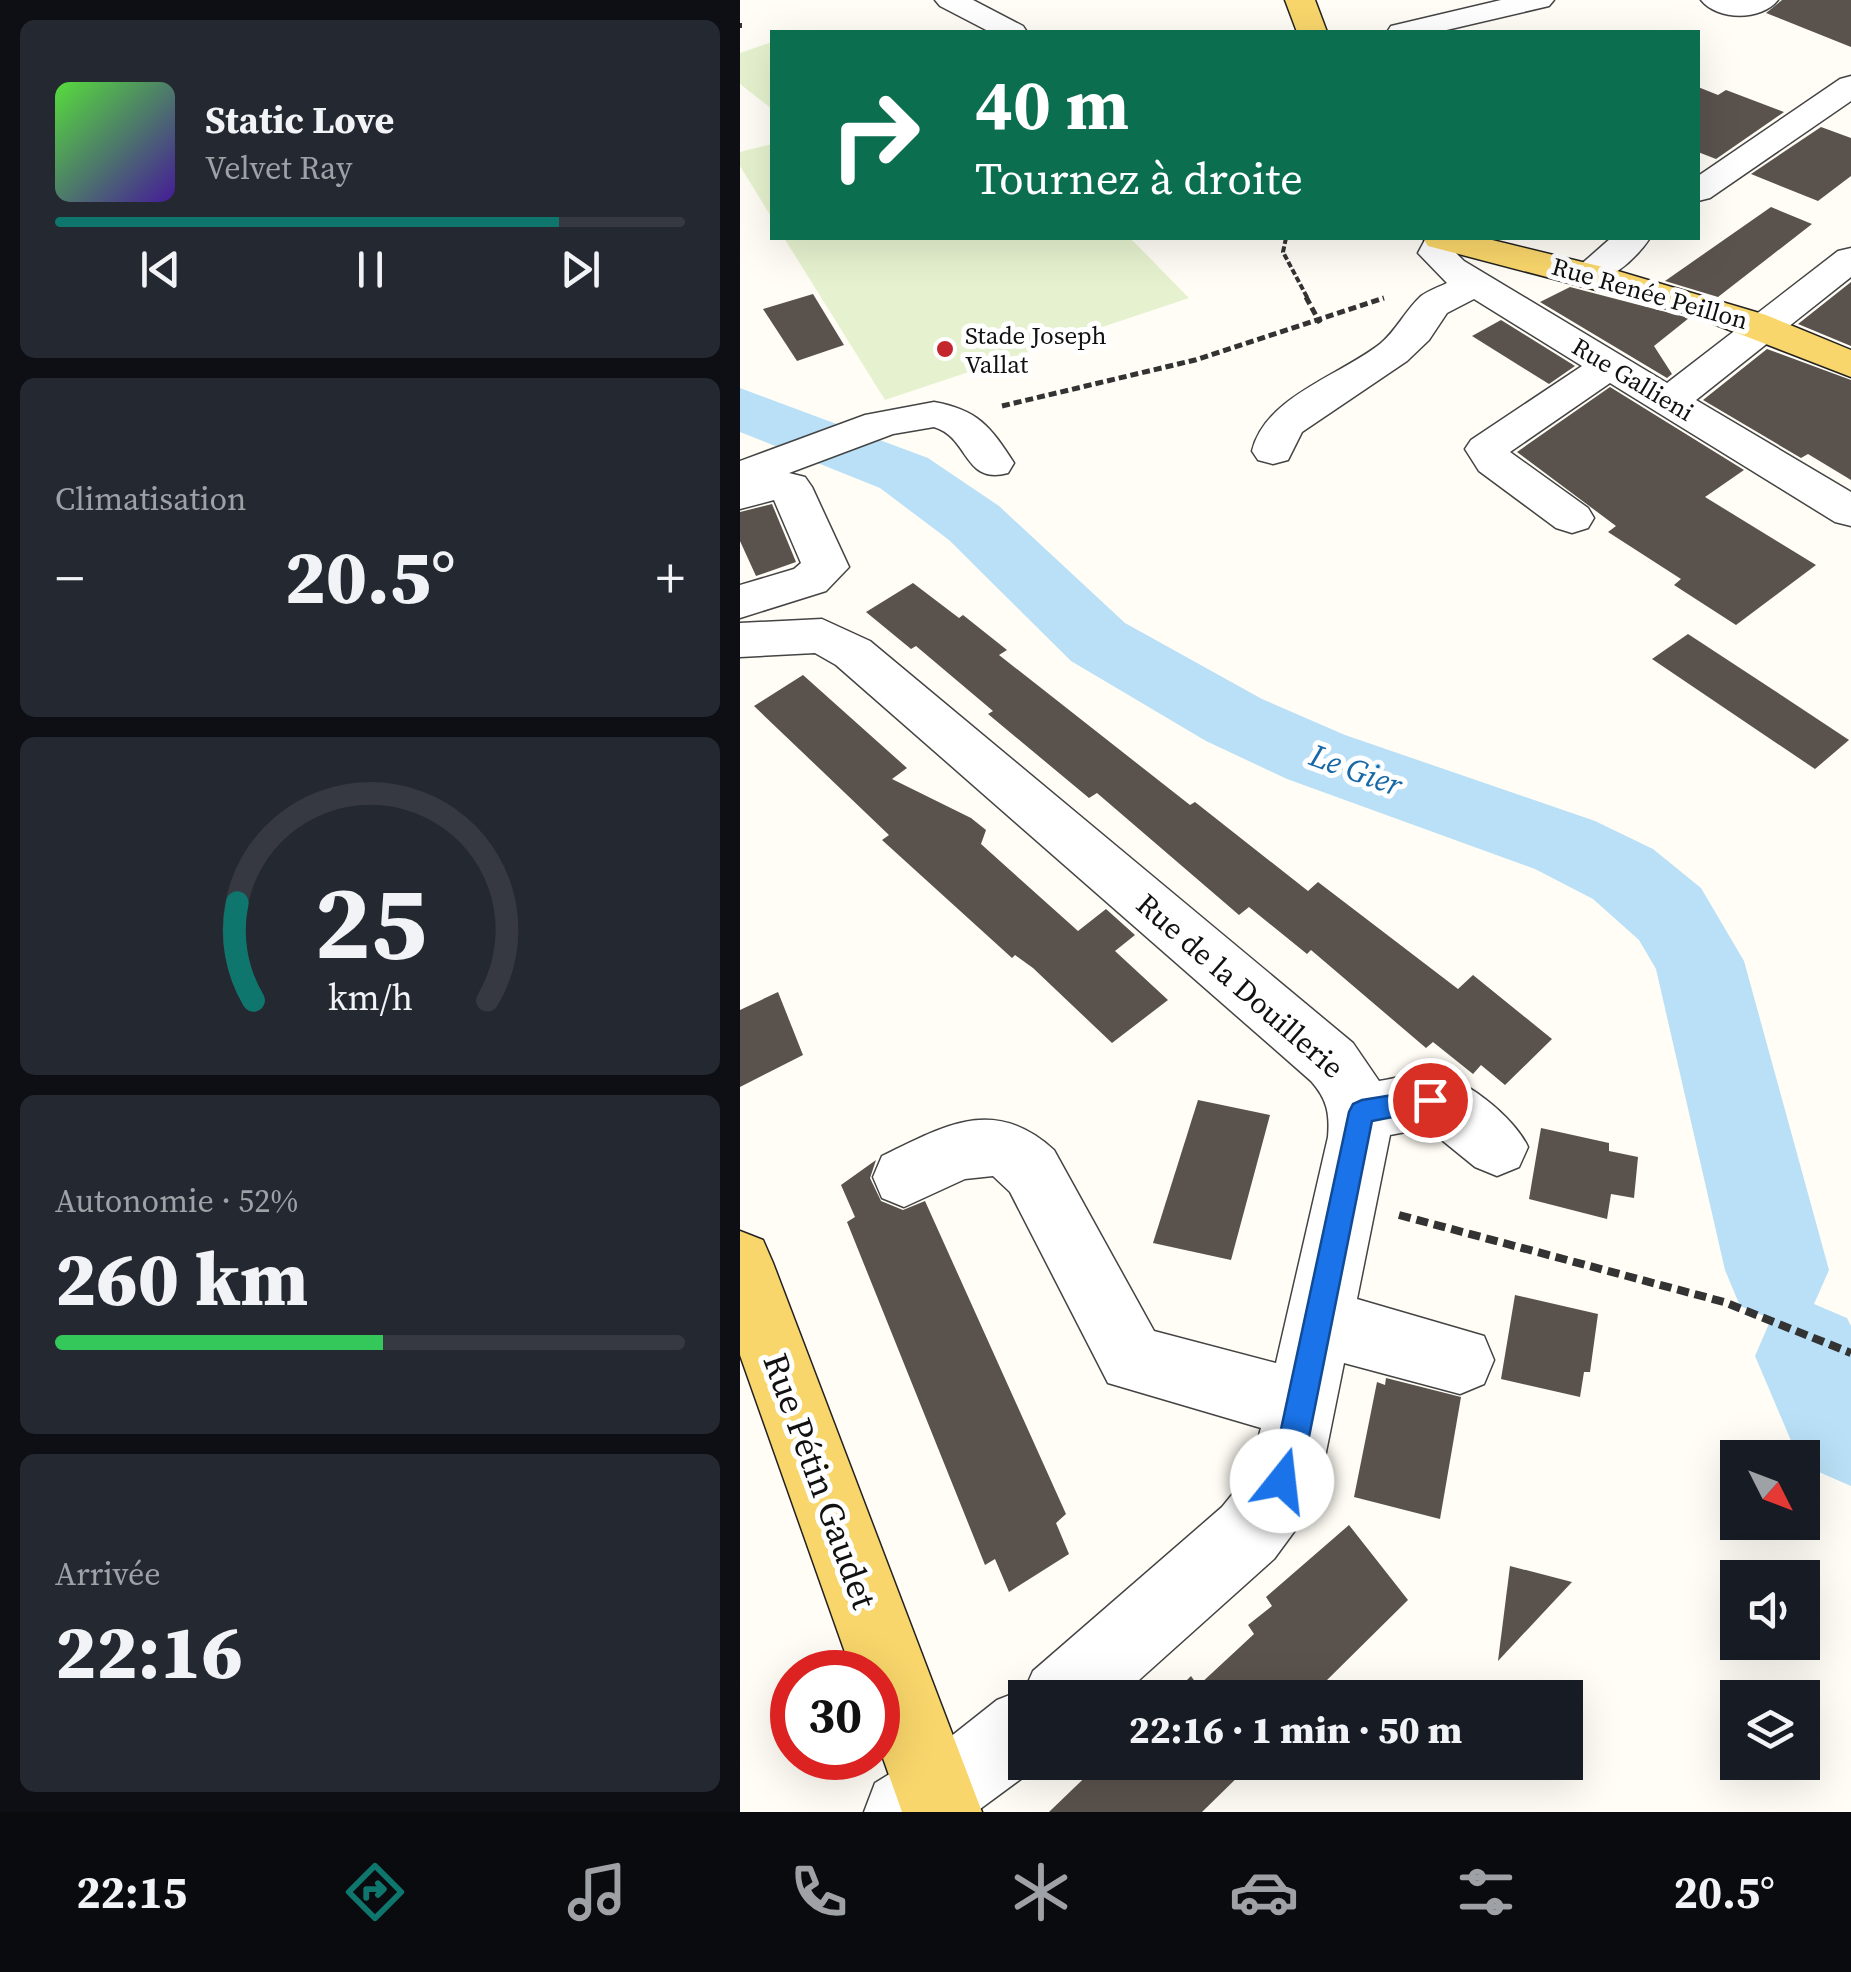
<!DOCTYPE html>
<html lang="fr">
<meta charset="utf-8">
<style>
body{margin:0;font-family:"Source Serif 4",serif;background:#242831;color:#f1f3f6;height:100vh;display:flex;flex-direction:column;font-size:38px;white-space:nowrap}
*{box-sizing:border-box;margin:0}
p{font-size:32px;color:#9ea1a6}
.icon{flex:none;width:55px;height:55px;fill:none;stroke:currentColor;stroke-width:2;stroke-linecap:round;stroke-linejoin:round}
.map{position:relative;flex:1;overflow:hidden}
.side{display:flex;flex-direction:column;gap:20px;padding:20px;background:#0d0f14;width:740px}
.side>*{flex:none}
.top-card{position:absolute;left:30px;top:30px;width:930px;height:210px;border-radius:0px;box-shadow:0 10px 40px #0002;background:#0b6e4f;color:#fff;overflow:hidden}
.needle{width:65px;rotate:132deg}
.fabs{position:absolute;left:980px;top:1440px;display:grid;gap:20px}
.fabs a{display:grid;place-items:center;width:100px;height:100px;border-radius:0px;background:#171b24;box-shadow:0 10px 40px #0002;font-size:50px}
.speed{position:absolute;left:30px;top:1650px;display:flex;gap:20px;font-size:50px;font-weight:700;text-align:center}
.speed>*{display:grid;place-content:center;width:130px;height:130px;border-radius:50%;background:#171b24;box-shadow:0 10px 40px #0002;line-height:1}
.speed .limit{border:15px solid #d22;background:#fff;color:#111}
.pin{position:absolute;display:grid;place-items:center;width:85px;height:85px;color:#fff;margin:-42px;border:5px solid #fff;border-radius:50%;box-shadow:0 2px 10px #0007}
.me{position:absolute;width:110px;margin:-55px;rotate:16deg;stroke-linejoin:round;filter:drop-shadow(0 0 8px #0008)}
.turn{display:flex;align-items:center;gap:35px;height:210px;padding:0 40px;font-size:45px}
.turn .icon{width:130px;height:130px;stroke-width:2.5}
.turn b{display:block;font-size:70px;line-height:85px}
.big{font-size:75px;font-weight:800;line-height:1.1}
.side .widget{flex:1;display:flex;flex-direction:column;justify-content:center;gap:15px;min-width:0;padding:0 35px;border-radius:15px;background:#242831}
.side .dial{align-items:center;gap:0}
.dial svg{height:260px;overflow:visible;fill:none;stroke:#363941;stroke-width:7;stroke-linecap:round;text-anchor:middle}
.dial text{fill:#f1f3f6;stroke:none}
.song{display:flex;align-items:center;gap:30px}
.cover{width:120px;height:120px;border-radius:15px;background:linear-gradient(135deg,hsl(110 70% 55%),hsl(260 70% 35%))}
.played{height:10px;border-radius:5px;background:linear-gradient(90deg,#0f766e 80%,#363941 80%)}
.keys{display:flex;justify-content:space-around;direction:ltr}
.heat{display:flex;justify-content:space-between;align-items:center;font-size:55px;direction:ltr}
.charge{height:15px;border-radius:8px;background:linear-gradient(90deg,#34c759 52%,#363941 0)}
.trip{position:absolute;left:268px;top:1680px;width:575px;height:100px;border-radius:0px;background:#171b24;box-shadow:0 10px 40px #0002;font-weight:800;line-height:100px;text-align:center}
.menu{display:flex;height:160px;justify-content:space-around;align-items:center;background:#090b0e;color:#9ea1a6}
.menu .icon{width:70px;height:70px}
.menu .current{color:#0f766e}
.menu b{font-size:45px;color:#f1f3f6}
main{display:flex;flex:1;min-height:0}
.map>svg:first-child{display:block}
.pitch{fill:#e6f2cf}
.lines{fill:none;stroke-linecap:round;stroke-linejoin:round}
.river{fill:#b9e0f7;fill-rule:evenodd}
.building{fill:#5a524d}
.minor-casing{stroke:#444;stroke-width:3}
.major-casing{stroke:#222;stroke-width:3}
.path-far2{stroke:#333;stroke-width:4;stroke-dasharray:6 2.5;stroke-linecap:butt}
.path-far1{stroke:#333;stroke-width:5;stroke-dasharray:8 4;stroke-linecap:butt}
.path{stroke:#333;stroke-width:8;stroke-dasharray:12 6;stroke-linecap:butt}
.minor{fill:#fff;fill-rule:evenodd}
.major{fill:#f9d66b;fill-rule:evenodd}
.route{fill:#1a73e8;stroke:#114b97;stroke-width:2.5}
.poi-dot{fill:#c4262e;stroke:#fff;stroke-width:4}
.labels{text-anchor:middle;stroke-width:10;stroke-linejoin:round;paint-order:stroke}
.far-street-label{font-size:25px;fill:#111;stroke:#fff}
.far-poi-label{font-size:25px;fill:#111;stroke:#fff;text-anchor:start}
.street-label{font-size:30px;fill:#111;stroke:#fff}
.water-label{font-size:32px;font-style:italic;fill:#1768a6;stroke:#fff}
.near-street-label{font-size:35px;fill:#111;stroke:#fff}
</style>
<main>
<section class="side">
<div class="widget">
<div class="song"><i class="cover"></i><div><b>Static Love</b><p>Velvet Ray</p></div></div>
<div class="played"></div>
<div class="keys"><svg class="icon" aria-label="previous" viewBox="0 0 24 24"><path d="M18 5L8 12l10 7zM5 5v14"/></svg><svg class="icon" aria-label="pause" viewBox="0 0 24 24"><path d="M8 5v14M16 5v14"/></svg><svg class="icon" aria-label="next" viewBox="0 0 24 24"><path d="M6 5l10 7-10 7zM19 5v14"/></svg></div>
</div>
<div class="widget"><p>Climatisation</p>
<div class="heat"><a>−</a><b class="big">20.5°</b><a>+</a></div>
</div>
<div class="widget dial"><svg viewBox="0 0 100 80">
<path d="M14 69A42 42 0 1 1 86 69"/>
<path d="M14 69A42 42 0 0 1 9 39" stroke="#0f766e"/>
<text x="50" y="56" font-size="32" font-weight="700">25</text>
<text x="50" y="72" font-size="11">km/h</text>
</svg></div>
<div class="widget"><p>Autonomie · 52%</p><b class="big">260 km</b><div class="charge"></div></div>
<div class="widget"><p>Arrivée</p><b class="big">22:16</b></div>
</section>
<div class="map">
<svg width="1111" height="1812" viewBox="0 0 1111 1812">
<rect width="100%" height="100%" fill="#fffdf5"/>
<g class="pitch">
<polygon points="32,42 32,109 0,84 0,53"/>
<polygon points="32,144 32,218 0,166 0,152"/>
<polygon points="44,238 390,238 449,298 145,400"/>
</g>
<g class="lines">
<polygon class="river" points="0,388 188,458 259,506 385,623 522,699 605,735 855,821 913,849 961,888 1004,961 1089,1270 1074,1304 1107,1318 1111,1326 1111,1486 1072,1469 1055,1450 1015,1356 1031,1319 1000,1306 985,1270 916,969 899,940 853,899 795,869 547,779 466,741 331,661 209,540 140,488 0,432"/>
</g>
<g class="building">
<polygon points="1042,0 1111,0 1111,47 1026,13"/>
<polygon points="958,87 978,95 986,90 1044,112 976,159 958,152"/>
<polygon points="1081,127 1111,138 1111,176 1078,201 1011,174"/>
<polygon points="1031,207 1072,224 978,297 925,281"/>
<polygon points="1111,282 1111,346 1058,324"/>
<polygon points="830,287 949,318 914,346 932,374 927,378 800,302"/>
<polygon points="73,294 104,345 57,361 23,309"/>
<polygon points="761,320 835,366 809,384 732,336"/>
<polygon points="1027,349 1111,380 1111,480 1068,454 1061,458 963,400"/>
<polygon points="870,387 1004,470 965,497 1076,565 996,625 934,585 941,579 868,532 876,526 777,452"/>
<polygon points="32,504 56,562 16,576 0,541 0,512"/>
<polygon points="173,583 219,618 223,615 267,650 259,655 450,805 455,802 568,891 578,882 718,989 733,975 812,1039 765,1085 741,1065 733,1074 693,1042 686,1048 571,950 567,954 509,907 499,915 357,793 349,798 248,714 253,711 176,646 171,649 126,612"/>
<polygon points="948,634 1035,691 1109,740 1075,769 912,659"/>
<polygon points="63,675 167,768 152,779 231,818 246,830 241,844 338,931 366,909 395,935 375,951 428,1000 372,1043 293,968 275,955 272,958 142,840 149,835 14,706"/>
<polygon points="38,992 63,1055 0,1087 0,1010"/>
<polygon points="458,1100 530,1115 491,1260 413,1243"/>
<polygon points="801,1128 869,1143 869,1151 898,1157 894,1198 871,1194 867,1219 789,1199"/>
<polygon points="136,1160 130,1178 141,1201 163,1210 185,1201 326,1514 316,1523 329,1554 269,1592 255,1559 245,1565 107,1222 115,1217 101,1185"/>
<polygon points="775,1295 858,1314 850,1372 844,1372 840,1397 761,1379"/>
<polygon points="646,1378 721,1397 700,1519 614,1497 637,1382 645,1385"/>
<polygon points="609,1525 668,1600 587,1680 600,1698 429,1698 451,1676 458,1686 514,1634 508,1625 532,1606 526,1597"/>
<polygon points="770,1566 832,1582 758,1661"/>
<polygon points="361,1762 510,1762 511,1764 462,1812 309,1812"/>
</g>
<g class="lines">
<defs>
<g id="minor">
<polygon points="195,0 233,0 283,26 287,32 250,32 200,6"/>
<polygon points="761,0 814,0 809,6 698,32 647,32 651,26"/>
<path d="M961,0H1038C1021,21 978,21 961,0Z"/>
<polygon points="1111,76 1111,101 970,198 958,201 958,176 1100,79"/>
<path d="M686,238H722L715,252L724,261L927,383L1098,251L1111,248V277L956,400L1111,492V526L1095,522L870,383L770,452L848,508L854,518L848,528L832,533L816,528L739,471L725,449L731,440L842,366L734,299L707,313L689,340L667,361L562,432L548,460L533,464L518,460L512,451C525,397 599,376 640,344C656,331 665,311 680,297C687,291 699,287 707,283L678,253Z"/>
<path d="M871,238H910C895,260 864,289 836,282L830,274Z"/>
<path d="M194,402C238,410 250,426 274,463L268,473C223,485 230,438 194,427L153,434L49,473L65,477L72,487L109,567L86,591L0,618V585L54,569L61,563L34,500L0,509V461L125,415Z"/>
<path d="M82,619L130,641L613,1043L639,1081C654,1079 671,1073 687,1073C721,1073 775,1118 788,1147L779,1167L757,1176L735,1167L687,1128L650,1135L617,1299L744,1336L754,1360L744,1384L720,1394L604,1363L584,1462L559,1525L534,1559L379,1698H285V1762H304L236,1812H124L135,1783L214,1734L257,1700L285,1689L293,1671L482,1507L508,1475L521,1428L368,1383L270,1192L253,1176L225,1179L164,1207L142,1198L133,1177L142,1156C204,1126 254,1095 314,1150L414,1331L536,1363L588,1137C590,1113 587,1099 571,1081L96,665L75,653L0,657V623Z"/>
</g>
<g id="major">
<polygon points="545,0 575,0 587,32 557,32"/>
<polygon points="683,238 744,238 871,269 1026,315 1111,350 1111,377 948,314 688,246"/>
<polygon points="0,1231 23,1240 33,1263 242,1812 162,1812 138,1744 138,1672 112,1672 0,1355"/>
</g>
</defs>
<use href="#minor" class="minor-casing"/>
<use href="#major" class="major-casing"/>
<g class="path-far2">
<polyline points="0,23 0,28"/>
<polyline points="546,238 543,252 568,299"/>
</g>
<g class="path-far1">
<polyline points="566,297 580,323"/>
<polyline points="262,406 455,360 644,298"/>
</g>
<polyline class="path" points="659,1215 984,1302 1111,1353"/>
<use href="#minor" class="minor"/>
<use href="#major" class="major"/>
</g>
<polygon class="route" points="690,1089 699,1092 703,1100 699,1108 632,1121 564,1462 552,1492 542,1496 531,1492 527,1481 534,1462 609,1112 613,1104 622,1100"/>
<circle class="poi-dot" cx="205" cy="349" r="10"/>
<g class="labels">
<g class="far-street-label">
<text transform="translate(910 293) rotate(16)" y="9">Rue Renée Peillon</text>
<text transform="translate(893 379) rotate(31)" y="9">Rue Gallieni</text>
</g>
<g class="far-poi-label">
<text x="225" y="344">Stade Joseph<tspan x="225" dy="29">Vallat</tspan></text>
</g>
<g class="street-label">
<text transform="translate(500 986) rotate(41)" y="10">Rue de la Douillerie</text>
</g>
<g class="water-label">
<text transform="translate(616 770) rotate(20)" y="11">Le Gier</text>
</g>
<g class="near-street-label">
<text transform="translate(80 1481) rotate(70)" y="12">Rue Pétin Gaudet</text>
</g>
</g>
</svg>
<div class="fabs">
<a><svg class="needle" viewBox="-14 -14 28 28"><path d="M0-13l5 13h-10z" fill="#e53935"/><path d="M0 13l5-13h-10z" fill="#9ea1a6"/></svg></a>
<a><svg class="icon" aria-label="sound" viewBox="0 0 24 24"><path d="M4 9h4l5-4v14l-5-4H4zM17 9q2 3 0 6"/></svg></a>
<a><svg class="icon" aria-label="layers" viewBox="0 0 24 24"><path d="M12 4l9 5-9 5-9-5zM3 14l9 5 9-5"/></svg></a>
</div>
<div class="speed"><div class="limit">30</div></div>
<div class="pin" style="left:690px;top:1100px;background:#d93025"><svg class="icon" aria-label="arrive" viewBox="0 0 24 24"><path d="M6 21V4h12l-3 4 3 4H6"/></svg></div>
<svg class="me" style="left:542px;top:1481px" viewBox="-20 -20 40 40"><circle r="19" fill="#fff"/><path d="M0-13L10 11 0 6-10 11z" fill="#1a73e8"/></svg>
<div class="trip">22:16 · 1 min · 50 m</div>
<div class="top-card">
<div class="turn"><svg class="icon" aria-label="right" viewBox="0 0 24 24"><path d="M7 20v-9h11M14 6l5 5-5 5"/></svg><div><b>40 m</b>Tournez à droite</div></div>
</div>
</div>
</main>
<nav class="menu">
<b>22:15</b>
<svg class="icon current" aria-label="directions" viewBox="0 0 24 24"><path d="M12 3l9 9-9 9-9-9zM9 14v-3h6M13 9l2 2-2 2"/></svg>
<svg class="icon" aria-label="music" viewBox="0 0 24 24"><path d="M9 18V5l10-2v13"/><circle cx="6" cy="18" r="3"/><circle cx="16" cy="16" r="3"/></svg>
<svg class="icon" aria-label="phone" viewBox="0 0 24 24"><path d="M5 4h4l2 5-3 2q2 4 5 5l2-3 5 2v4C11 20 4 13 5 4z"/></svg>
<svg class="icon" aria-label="climate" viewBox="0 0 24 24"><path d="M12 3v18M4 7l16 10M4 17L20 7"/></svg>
<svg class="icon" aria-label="car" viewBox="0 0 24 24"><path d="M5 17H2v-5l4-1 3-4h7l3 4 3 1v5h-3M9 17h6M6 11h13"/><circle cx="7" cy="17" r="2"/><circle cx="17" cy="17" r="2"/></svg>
<svg class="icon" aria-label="filters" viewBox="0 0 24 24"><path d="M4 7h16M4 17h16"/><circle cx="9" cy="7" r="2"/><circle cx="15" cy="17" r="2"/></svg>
<b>20.5°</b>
</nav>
